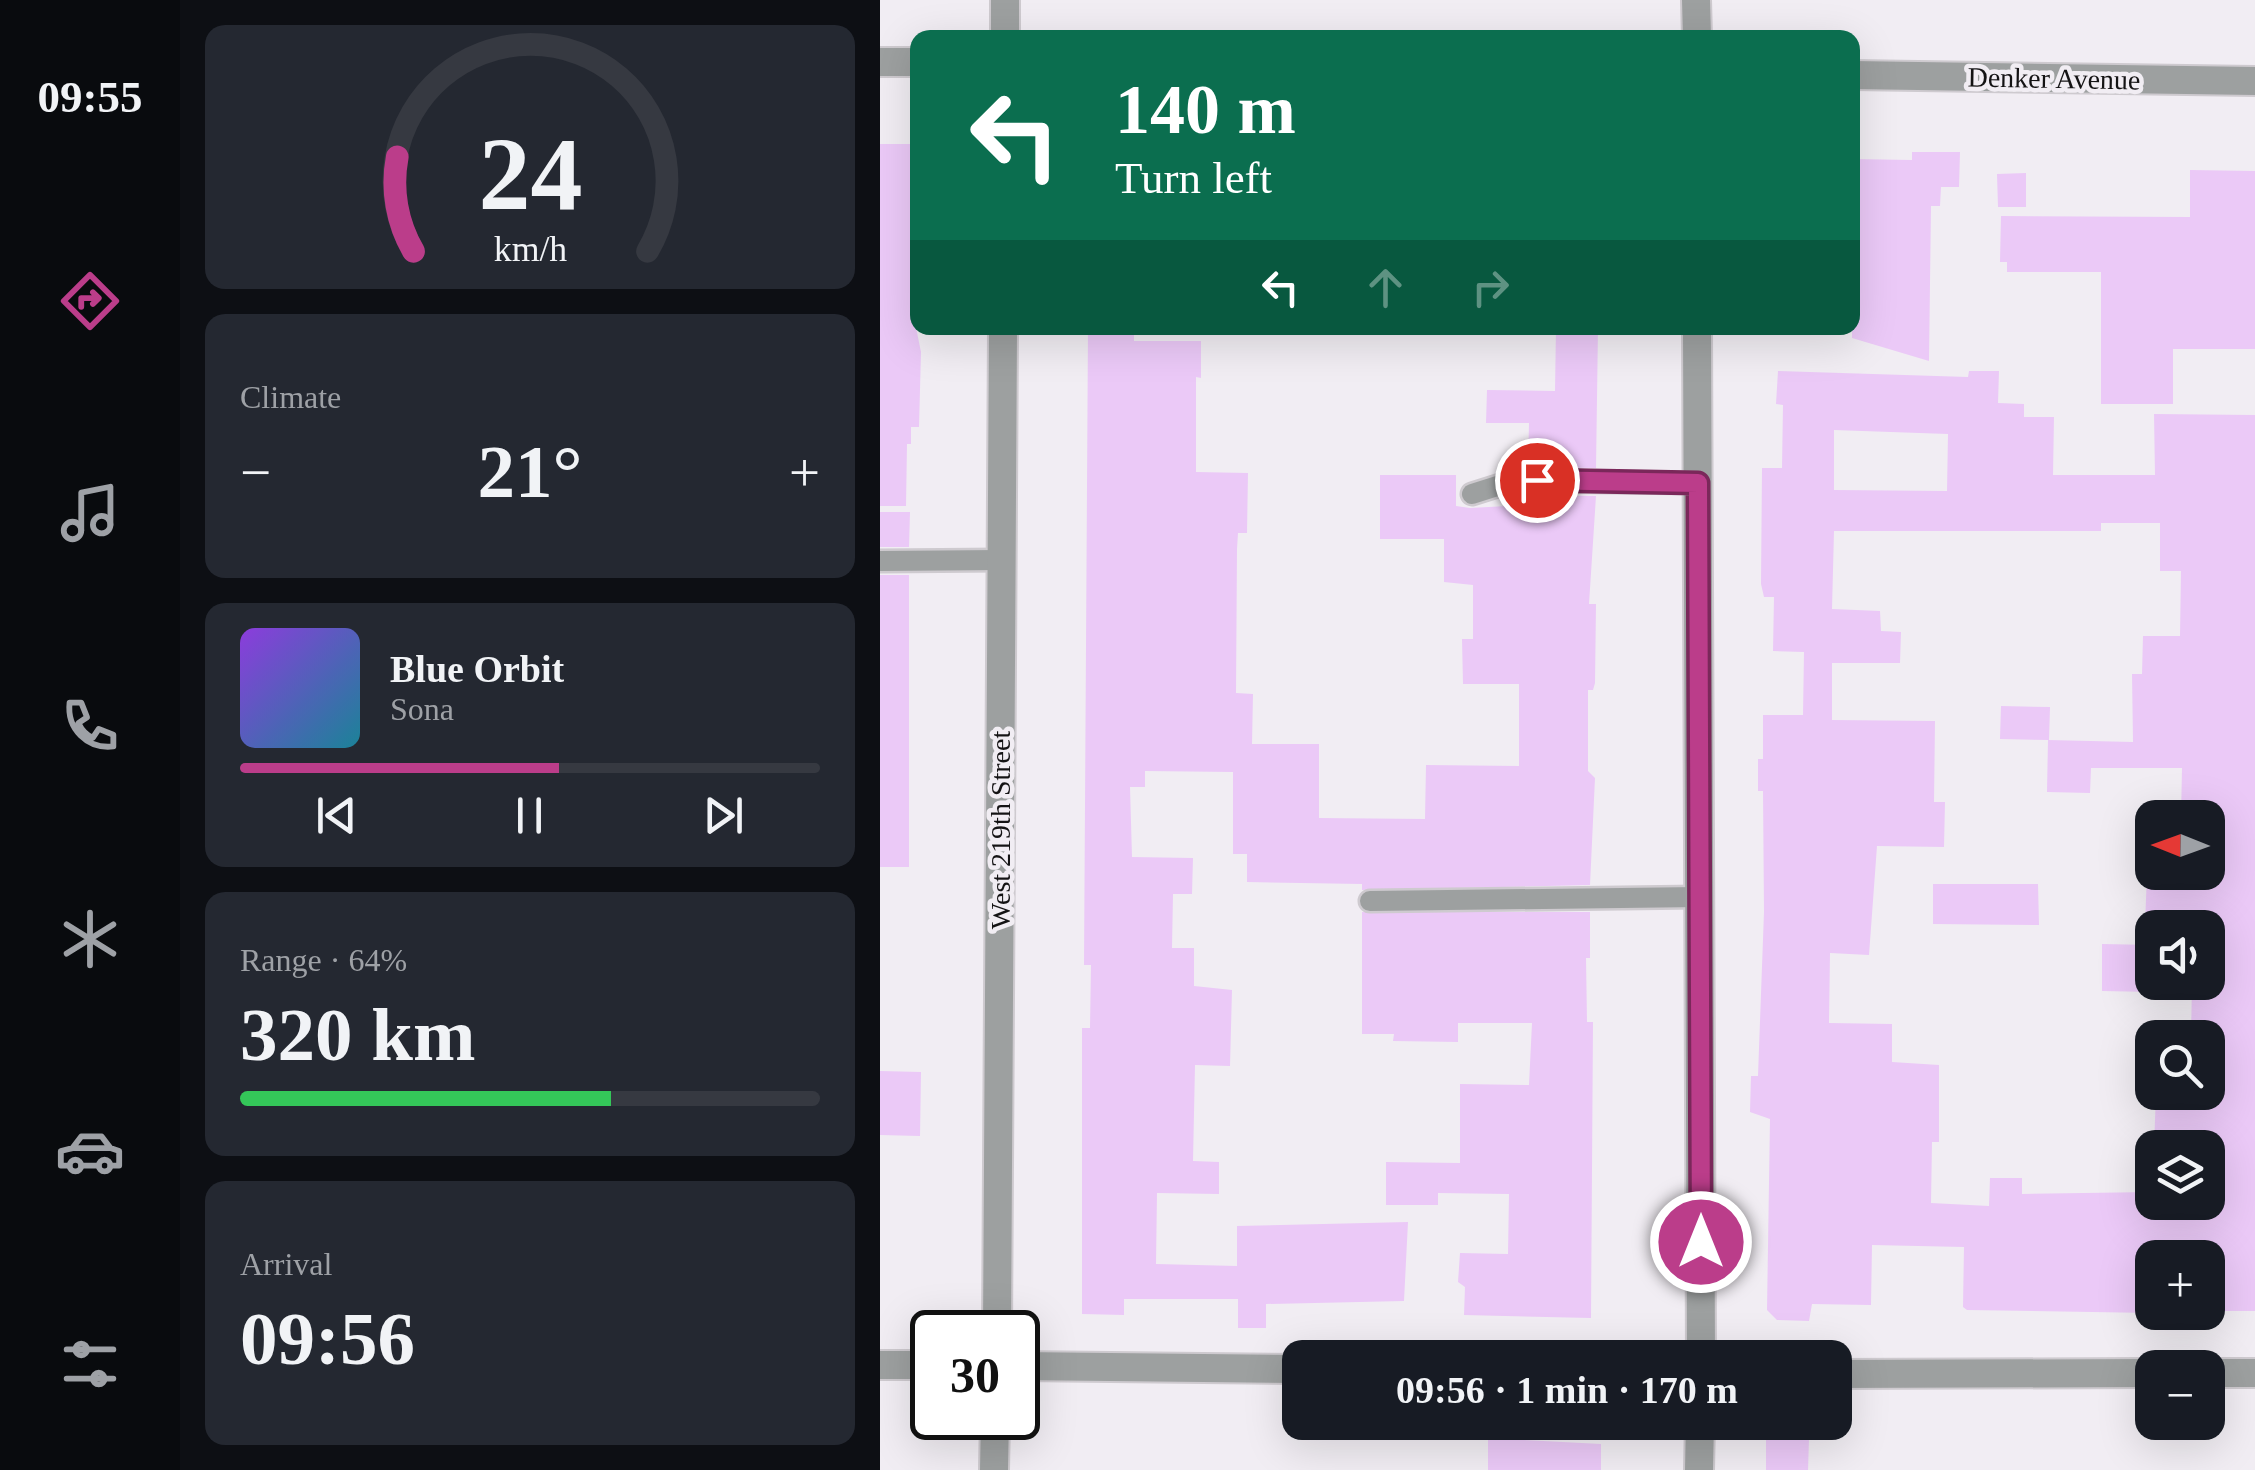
<!DOCTYPE html>
<meta charset="utf-8">
<style>
body{margin:0;font-family:"Times New Roman",serif;background:#242831;color:#f1f3f6;height:100vh;display:flex;flex-direction:column;font-size:38px;white-space:nowrap}
*{box-sizing:border-box;margin:0}
p{font-size:32px;color:#9ea1a6}
.icon{flex:none;width:55px;height:55px;fill:none;stroke:currentColor;stroke-width:2;stroke-linecap:round;stroke-linejoin:round}
.map{position:relative;flex:1;overflow:hidden}
.sheet{display:flex;flex-direction:column;gap:25px;padding:25px;background:#0d0f14;width:700px}
.sheet>*{flex:none}
.banner{position:absolute;left:30px;top:30px;width:950px;height:305px;border-radius:20px;box-shadow:0 10px 40px #0002;background:#0b6e4f;color:#fff;overflow:hidden}
.needle{width:65px;rotate:271deg}
.controls{position:absolute;left:1255px;top:800px;display:grid;gap:20px}
.controls a{display:grid;place-items:center;width:90px;height:90px;border-radius:20px;background:#171b24;box-shadow:0 10px 40px #0002;font-size:50px}
.speed{position:absolute;left:30px;top:1310px;display:flex;gap:20px;font-size:50px;font-weight:700;text-align:center}
.speed>*{display:grid;place-content:center;width:130px;height:130px;border-radius:50%;background:#171b24;box-shadow:0 10px 40px #0002;line-height:1}
.speed .limit{border:5px solid #111;border-radius:15px;background:#fff;color:#111}
.pin{position:absolute;display:grid;place-items:center;width:85px;height:85px;color:#fff;margin:-42px;border:5px solid #fff;border-radius:50%;box-shadow:0 2px 10px #0007}
.me{position:absolute;width:110px;margin:-55px;rotate:0deg;stroke-linejoin:round;filter:drop-shadow(0 0 8px #0008)}
.turn{display:flex;align-items:center;gap:35px;height:210px;padding:0 40px;font-size:45px}
.turn .icon{width:130px;height:130px;stroke-width:2.5}
.turn b{display:block;font-size:70px;line-height:85px}
.lanes{display:flex;align-items:center;height:95px;padding:0 40px;background:#0003;justify-content:center;gap:50px;direction:ltr}
.lanes .off{opacity:.35}
.big{font-size:75px;font-weight:700;line-height:1.1}
.sheet .widget{flex:1;display:flex;flex-direction:column;justify-content:center;gap:15px;min-width:0;padding:0 35px;border-radius:20px;background:#242831}
.sheet .dial{align-items:center;gap:0}
.dial svg{height:260px;overflow:visible;fill:none;stroke:#363941;stroke-width:7;stroke-linecap:round;text-anchor:middle}
.dial text{fill:#f1f3f6;stroke:none}
.song{display:flex;align-items:center;gap:30px}
.cover{width:120px;height:120px;border-radius:15px;background:linear-gradient(135deg,hsl(270 70% 55%),hsl(190 70% 35%))}
.played{height:10px;border-radius:5px;background:linear-gradient(90deg,#bb3d8a 55%,#363941 55%)}
.keys{display:flex;justify-content:space-around;direction:ltr}
.heat{display:flex;justify-content:space-between;align-items:center;font-size:55px;direction:ltr}
.charge{height:15px;border-radius:8px;background:linear-gradient(90deg,#34c759 64%,#363941 0)}
.trip{position:absolute;left:402px;top:1340px;width:570px;height:100px;border-radius:20px;background:#171b24;box-shadow:0 10px 40px #0002;font-weight:700;line-height:100px;text-align:center}
main{display:flex;flex:1;min-height:0}
.tabs{display:flex;flex-direction:column;width:180px;justify-content:space-around;align-items:center;background:#090b0e;color:#9ea1a6}
.tabs .icon{width:70px;height:70px}
.tabs .selected{color:#bb3d8a}
.tabs b{font-size:45px;color:#f1f3f6}
.map>svg:first-child{display:block}
.building{fill:#ebc9f7;fill-rule:evenodd}
.lines{fill:none;stroke-linecap:round;stroke-linejoin:round}
.service-casing{stroke:#cecacf;stroke-width:25}
.minor-casing{stroke:#cecacf;stroke-width:32}
.service{stroke:#9da0a0;stroke-width:20}
.minor{stroke:#9da0a0;stroke-width:28}
.route-casing{stroke:#7a285a;stroke-width:25}
.route{stroke:#bb3d8a;stroke-width:18}
.labels{text-anchor:middle;stroke-width:9;stroke-linejoin:round;paint-order:stroke}
.street-label{font-size:28px;fill:#141314;stroke:#f1edf3}
</style>
<main>
<nav class="tabs">
<b>09:55</b>
<svg class="icon selected" aria-label="directions" viewBox="0 0 24 24"><path d="M12 3l9 9-9 9-9-9zM9 14v-3h6M13 9l2 2-2 2"/></svg>
<svg class="icon" aria-label="music" viewBox="0 0 24 24"><path d="M9 18V5l10-2v13"/><circle cx="6" cy="18" r="3"/><circle cx="16" cy="16" r="3"/></svg>
<svg class="icon" aria-label="phone" viewBox="0 0 24 24"><path d="M5 4h4l2 5-3 2q2 4 5 5l2-3 5 2v4C11 20 4 13 5 4z"/></svg>
<svg class="icon" aria-label="climate" viewBox="0 0 24 24"><path d="M12 3v18M4 7l16 10M4 17L20 7"/></svg>
<svg class="icon" aria-label="car" viewBox="0 0 24 24"><path d="M5 17H2v-5l4-1 3-4h7l3 4 3 1v5h-3M9 17h6M6 11h13"/><circle cx="7" cy="17" r="2"/><circle cx="17" cy="17" r="2"/></svg>
<svg class="icon" aria-label="filters" viewBox="0 0 24 24"><path d="M4 7h16M4 17h16"/><circle cx="9" cy="7" r="2"/><circle cx="15" cy="17" r="2"/></svg>
</nav>
<section class="sheet">
<div class="widget dial"><svg viewBox="0 0 100 80">
<path d="M14 69A42 42 0 1 1 86 69"/>
<path d="M14 69A42 42 0 0 1 9 40" stroke="#bb3d8a"/>
<text x="50" y="56" font-size="32" font-weight="700">24</text>
<text x="50" y="72" font-size="11">km/h</text>
</svg></div>
<div class="widget"><p>Climate</p>
<div class="heat"><a>−</a><b class="big">21°</b><a>+</a></div>
</div>
<div class="widget">
<div class="song"><i class="cover"></i><div><b>Blue Orbit</b><p>Sona</p></div></div>
<div class="played"></div>
<div class="keys"><svg class="icon" aria-label="previous" viewBox="0 0 24 24"><path d="M18 5L8 12l10 7zM5 5v14"/></svg><svg class="icon" aria-label="pause" viewBox="0 0 24 24"><path d="M8 5v14M16 5v14"/></svg><svg class="icon" aria-label="next" viewBox="0 0 24 24"><path d="M6 5l10 7-10 7zM19 5v14"/></svg></div>
</div>
<div class="widget"><p>Range · 64%</p><b class="big">320 km</b><div class="charge"></div></div>
<div class="widget"><p>Arrival</p><b class="big">09:56</b></div>
</section>
<div class="map">
<svg width="1375" height="1470" viewBox="0 0 1375 1470">
<rect width="100%" height="100%" fill="#f1edf3"/>
<g class="building">
<polygon points="0,144 38,144 38,213 31,213 32,308 41,352 39,427 31,427 31,444 27,444 26,506 0,506"/>
<polygon points="1032,152 1080,152 1079,187 1061,187 1060,206 1051,206 1049,361 972,338 972,159 1032,160"/>
<polygon points="1310,170 1375,171 1375,349 1293,349 1293,404 1221,404 1221,272 1127,272 1127,262 1120,262 1121,216 1310,217"/>
<polygon points="1146,173 1146,207 1118,207 1117,174"/>
<polygon points="208,328 254,328 254,341 321,341 321,378 316,377 316,472 368,473 367,533 358,533 357,549 356,693 373,694 372,744 439,744 439,818 545,819 546,765 639,766 639,684 583,684 582,639 593,639 593,585 564,582 564,539 500,539 500,475 576,475 576,506 590,508 648,505 648,495 716,496 709,604 716,604 715,683 713,690 708,690 708,771 715,778 710,885 482,890 482,884 367,882 367,854 353,854 353,772 265,771 265,787 250,787 252,857 313,858 312,894 293,894 292,948 314,948 314,986 352,990 350,1066 315,1065 313,1161 339,1162 339,1194 277,1193 276,1264 357,1266 357,1226 528,1222 524,1301 386,1304 386,1328 358,1328 358,1299 244,1299 244,1315 202,1314 202,1028 210,1028 211,965 204,965"/>
<polygon points="676,328 718,328 716,468 648,467 649,423 606,423 607,390 675,391"/>
<path d="M898,371L1088,377L1089,371H1119L1118,403L1144,404V417H1174L1173,475H1275L1274,414L1375,415V1311H1343V1258H1272V1313L1087,1310L1083,1307L1084,1247L992,1245L991,1305L932,1304L929,1321L897,1320L887,1310L890,1119L870,1112L871,1076H878L884,912L883,791H878V759H883V715H923L924,652L893,651L894,597H884L881,584L882,468H902L903,405L896,404ZM954,430L1068,434L1067,491L954,490ZM1221,523H1280V571H1301L1300,636H1263L1262,674H1252L1253,742L1168,740L1167,792L1210,793L1211,768H1302L1301,818H1328V872H1267L1265,926H1328V982H1312L1311,1038H1328V1092H1276L1274,1148H1328V1202H1272V1192L1142,1194V1178H1110L1109,1206L1051,1203L1052,1142H1059V1065L1012,1062V1024L949,1023L950,953L989,955L997,846L1064,847L1065,802H1054L1055,721L952,720V663H1020L1021,632L1001,631L1000,611L952,609L954,531H1221Z"/>
<polygon points="0,512 30,512 29,547 0,547"/>
<rect x="0" y="575" width="29" height="292"/>
<polygon points="1121,706 1170,707 1169,740 1120,739"/>
<polygon points="1053,884 1158,884 1159,925 1053,924"/>
<polygon points="482,912 710,912 710,958 706,958 707,1022 713,1022 711,1318 584,1315 585,1287 578,1282 580,1253 628,1254 629,1194 558,1193 558,1205 506,1205 506,1162 580,1163 580,1084 649,1085 652,1023 578,1023 578,1042 513,1041 514,1034 482,1034"/>
<polygon points="1222,944 1272,945 1272,992 1222,991"/>
<polygon points="0,1071 41,1072 40,1136 0,1135"/>
<polygon points="886,1437 929,1438 928,1470 886,1470"/>
<polygon points="608,1438 721,1444 721,1470 608,1470"/>
</g>
<g class="lines">
<defs>
<g id="service">
<polyline points="592,494 633,481 818,483"/>
<polyline points="0,561 121,560"/>
<polyline points="490,901 819,897"/>
</g>
<g id="minor">
<polyline points="816,0 817,38"/>
<polyline points="125,38 125,0"/>
<polyline points="0,62 38,62"/>
<polyline points="972,75 1375,81"/>
<polyline points="817,328 821,1358"/>
<polyline points="117,1332 123,328"/>
<polyline points="0,1365 52,1365"/>
<polyline points="138,1366 420,1369"/>
<polyline points="1328,1373 1375,1373"/>
<polyline points="955,1374 1272,1373"/>
<polyline points="114,1470 115,1418"/>
<polyline points="819,1470 820,1422"/>
</g>
</defs>
<use href="#service" class="service-casing"/>
<use href="#minor" class="minor-casing"/>
<use href="#service" class="service"/>
<use href="#minor" class="minor"/>
</g>
<g class="lines">
<defs>
<polyline id="route" points="657,480 818,483 821,1242"/>
</defs>
<use href="#route" class="route-casing"/>
<use href="#route" class="route"/>
</g>
<g class="labels">
<g class="street-label">
<text transform="translate(1174 78) rotate(1)" y="10">Denker Avenue</text>
<text transform="translate(120 830) rotate(-90)" y="10">West 219th Street</text>
</g>
</g>
</svg>
<div class="controls">
<a><svg class="needle" viewBox="-14 -14 28 28"><path d="M0-13l5 13h-10z" fill="#e53935"/><path d="M0 13l5-13h-10z" fill="#9ea1a6"/></svg></a>
<a><svg class="icon" aria-label="sound" viewBox="0 0 24 24"><path d="M4 9h4l5-4v14l-5-4H4zM17 9q2 3 0 6"/></svg></a>
<a><svg class="icon" aria-label="search" viewBox="0 0 24 24"><circle cx="10" cy="10" r="6"/><path d="M15 15l6 6"/></svg></a>
<a><svg class="icon" aria-label="layers" viewBox="0 0 24 24"><path d="M12 4l9 5-9 5-9-5zM3 14l9 5 9-5"/></svg></a>
<a>+</a>
<a>−</a>
</div>
<div class="speed"><div class="limit">30</div></div>
<div class="pin" style="left:657px;top:480px;background:#d93025"><svg class="icon" aria-label="arrive" viewBox="0 0 24 24"><path d="M6 21V4h12l-3 4 3 4H6"/></svg></div>
<svg class="me" style="left:821px;top:1242px" viewBox="-20 -20 40 40"><circle r="17" fill="#bb3d8a" stroke="#fff" stroke-width="3"/><path d="M0-11L8 9 0 5-8 9z" fill="#fff"/></svg>
<div class="trip">09:56 · 1 min · 170 m</div>
<div class="banner">
<div class="turn"><svg class="icon" aria-label="left" viewBox="0 0 24 24"><path d="M17 20v-9H6M10 6l-5 5 5 5"/></svg><div><b>140 m</b>Turn left</div></div>
<div class="lanes"><svg class="icon" aria-label="left" viewBox="0 0 24 24"><path d="M17 20v-9H6M10 6l-5 5 5 5"/></svg><svg class="icon off" aria-label="ahead" viewBox="0 0 24 24"><path d="M12 20V5M6 11l6-6 6 6"/></svg><svg class="icon off" aria-label="right" viewBox="0 0 24 24"><path d="M7 20v-9h11M14 6l5 5-5 5"/></svg></div>
</div>
</div>
</main>
